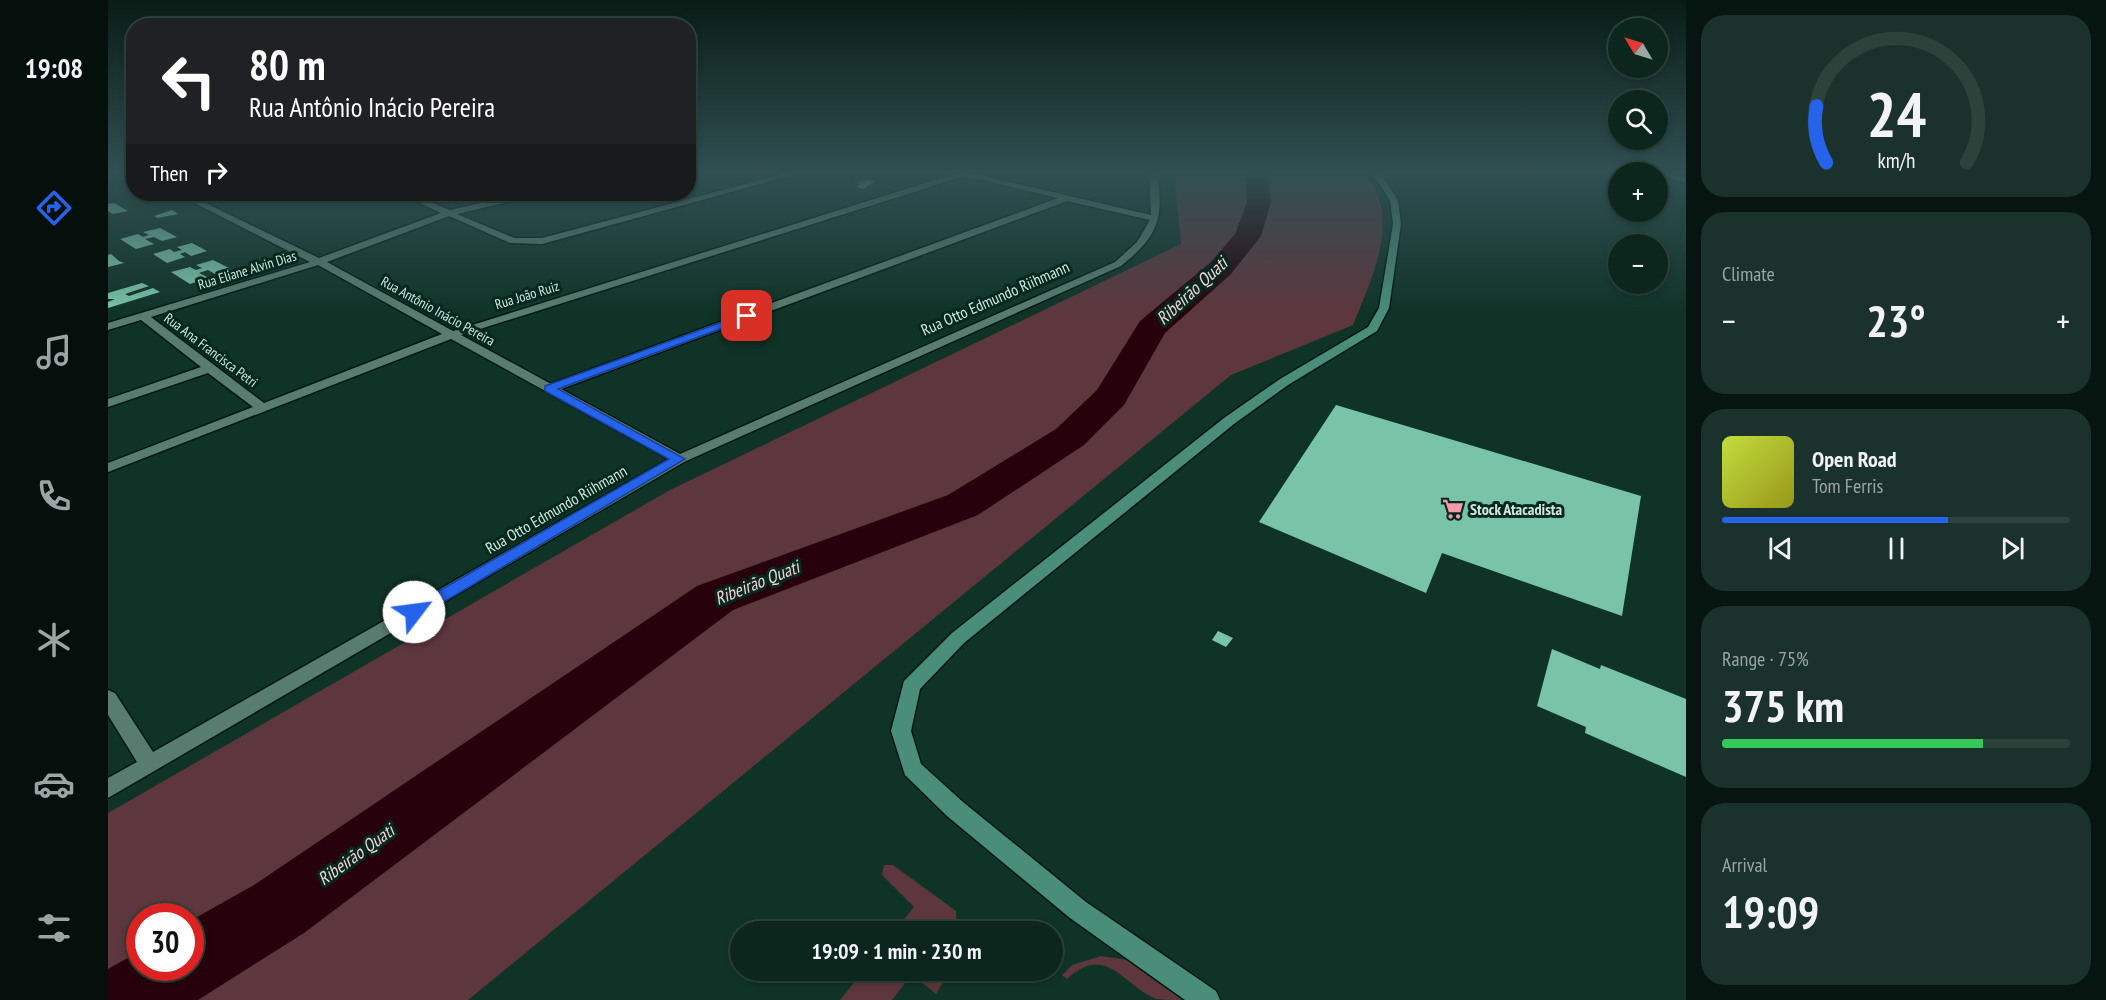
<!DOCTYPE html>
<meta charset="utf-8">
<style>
body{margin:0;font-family:"PT Sans Narrow",sans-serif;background:#1a322b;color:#f1f3f6;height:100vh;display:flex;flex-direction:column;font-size:22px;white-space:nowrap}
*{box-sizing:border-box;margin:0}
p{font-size:20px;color:#9aa5a4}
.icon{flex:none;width:33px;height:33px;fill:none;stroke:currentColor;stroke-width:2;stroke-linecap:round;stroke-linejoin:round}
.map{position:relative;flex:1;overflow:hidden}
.details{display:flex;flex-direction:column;gap:15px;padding:15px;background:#071510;width:420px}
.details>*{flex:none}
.guide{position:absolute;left:18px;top:18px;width:570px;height:183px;border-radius:24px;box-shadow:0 3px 9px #0003,0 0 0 2px #2c433c;background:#202124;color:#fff;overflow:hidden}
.needle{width:39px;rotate:308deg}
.fabs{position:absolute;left:1500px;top:18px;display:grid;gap:12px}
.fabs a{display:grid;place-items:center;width:60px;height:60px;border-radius:50%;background:#0c261e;box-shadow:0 3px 9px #0003,0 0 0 2px #2c433c;font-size:30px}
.speed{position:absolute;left:18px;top:903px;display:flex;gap:12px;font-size:30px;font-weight:700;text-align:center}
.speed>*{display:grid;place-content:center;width:78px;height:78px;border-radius:50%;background:#0c261e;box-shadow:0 3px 9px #0003,0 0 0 2px #2c433c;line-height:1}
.speed .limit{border:9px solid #d22;background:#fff;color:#111}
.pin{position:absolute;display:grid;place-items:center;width:51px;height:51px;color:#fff;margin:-26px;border-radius:12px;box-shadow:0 3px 9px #0006}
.me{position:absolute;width:66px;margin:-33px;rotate:60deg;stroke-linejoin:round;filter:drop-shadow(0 0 4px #0008)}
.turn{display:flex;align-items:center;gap:21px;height:126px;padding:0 24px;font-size:27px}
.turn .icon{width:78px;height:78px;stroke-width:2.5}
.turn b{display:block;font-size:42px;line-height:51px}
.then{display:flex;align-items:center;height:57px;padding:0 24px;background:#0003;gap:12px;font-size:22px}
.big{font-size:45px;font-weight:600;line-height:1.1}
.details .widget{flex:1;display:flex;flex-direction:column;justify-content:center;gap:9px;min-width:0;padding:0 21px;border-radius:24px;background:#1a322b}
.details .dial{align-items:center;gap:0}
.dial svg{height:156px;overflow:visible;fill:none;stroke:#2c433c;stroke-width:7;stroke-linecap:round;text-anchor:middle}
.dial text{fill:#f1f3f6;stroke:none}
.song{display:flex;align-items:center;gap:18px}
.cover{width:72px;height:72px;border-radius:9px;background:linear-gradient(135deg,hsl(70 70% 55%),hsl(60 70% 35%))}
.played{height:6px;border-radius:3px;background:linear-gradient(90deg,#2563eb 65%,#2c433c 65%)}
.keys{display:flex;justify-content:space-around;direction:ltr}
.heat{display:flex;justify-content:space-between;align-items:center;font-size:33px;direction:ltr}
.charge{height:9px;border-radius:4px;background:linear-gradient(90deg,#34c759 75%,#2c433c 0)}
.trip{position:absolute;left:622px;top:921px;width:333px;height:60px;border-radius:30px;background:#0c261e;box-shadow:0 3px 9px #0003,0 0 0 2px #2c433c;font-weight:600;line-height:60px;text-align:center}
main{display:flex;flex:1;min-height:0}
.tabs{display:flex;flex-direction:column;width:108px;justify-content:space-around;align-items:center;background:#050f0c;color:#9aa5a4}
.tabs .icon{width:42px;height:42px}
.tabs .on{color:#2563eb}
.tabs b{font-size:27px;color:#f1f3f6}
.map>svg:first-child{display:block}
.green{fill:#5d363e;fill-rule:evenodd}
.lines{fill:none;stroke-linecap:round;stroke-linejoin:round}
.river{fill:#27020c;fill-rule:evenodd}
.building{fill:#79c3a8}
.street-casing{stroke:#011911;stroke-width:3}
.secondary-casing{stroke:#011911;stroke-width:3}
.highway-casing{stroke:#011911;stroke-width:3}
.street{fill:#587c6f;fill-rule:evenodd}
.secondary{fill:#4a8d79;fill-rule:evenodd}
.highway{fill:#2ab690;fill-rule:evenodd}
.route{fill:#2563eb;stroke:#184099;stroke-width:1.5}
.labels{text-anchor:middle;stroke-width:6;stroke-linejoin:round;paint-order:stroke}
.far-street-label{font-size:14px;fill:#d3e6de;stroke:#04291e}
.street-label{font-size:16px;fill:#d3e6de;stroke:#04291e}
.poi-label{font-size:16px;font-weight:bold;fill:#d3e6de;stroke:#04291e;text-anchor:start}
.water-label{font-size:18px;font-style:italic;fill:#f9d1d7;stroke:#04291e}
</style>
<main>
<nav class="tabs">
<b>19:08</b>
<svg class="icon on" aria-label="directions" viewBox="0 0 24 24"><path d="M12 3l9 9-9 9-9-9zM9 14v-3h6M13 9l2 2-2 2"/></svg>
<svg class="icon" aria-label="music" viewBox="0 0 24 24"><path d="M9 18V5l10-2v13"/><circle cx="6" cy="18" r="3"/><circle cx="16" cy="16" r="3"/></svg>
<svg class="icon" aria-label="phone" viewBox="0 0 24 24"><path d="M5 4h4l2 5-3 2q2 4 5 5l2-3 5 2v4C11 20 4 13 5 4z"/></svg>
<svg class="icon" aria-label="climate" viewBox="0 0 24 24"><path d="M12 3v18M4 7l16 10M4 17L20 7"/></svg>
<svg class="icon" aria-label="car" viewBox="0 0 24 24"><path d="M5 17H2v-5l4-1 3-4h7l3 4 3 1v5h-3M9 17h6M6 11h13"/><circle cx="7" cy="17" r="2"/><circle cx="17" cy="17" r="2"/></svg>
<svg class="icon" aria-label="filters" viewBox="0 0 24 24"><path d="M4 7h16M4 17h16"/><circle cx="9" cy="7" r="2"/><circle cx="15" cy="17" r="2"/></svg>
</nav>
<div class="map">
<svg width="1578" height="1000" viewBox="0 0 1578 1000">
<rect width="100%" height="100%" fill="#103328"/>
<g class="green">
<path d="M1066,173H1255C1296,214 1263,280 1245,325L1123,375L360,1000H0V813L562,490L1073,244ZM32,916H82V968H32Z"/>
<polygon points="776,865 785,865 848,911 849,931 787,931 806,907 774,875"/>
<path d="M993,956L1020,960L1080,1000C1071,1000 1056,1000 1048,999C1013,984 999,943 959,979L954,975L964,965Z"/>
<polygon points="756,970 842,970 842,971 828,994 804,974 784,1000 732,1000"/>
</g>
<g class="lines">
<polygon class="river" points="1137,173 1159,173 1163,202 1153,236 1123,274 1057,333 1016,405 976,445 870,515 625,610 196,933 90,1000 0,1000 0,969 32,951 32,968 82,968 82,921 146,885 589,586 840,495 948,429 989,390 1032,321 1103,262 1127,234 1139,202"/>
</g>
<g class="building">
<polygon points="759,180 767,181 755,189 748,187 753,184 746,183"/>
<polygon points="6,203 20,211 5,214 0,211 0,204"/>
<polygon points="64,210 70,214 50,218 46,216"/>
<polygon points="52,228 69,237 54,241 46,237 37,239 46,244 28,249 12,239 30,234 35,237 41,235 35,232"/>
<polygon points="84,243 99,251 83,256 77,252 72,254 77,257 59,263 45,254 62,249 66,252 74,250 69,247"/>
<polygon points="3,254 11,261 16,263 0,267 0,255"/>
<polygon points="105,260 125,270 109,275 100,270 91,273 101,278 82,284 63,272 82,267 88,270 94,268 88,265"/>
<polygon points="34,283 41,286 17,294 21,296 45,288 52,292 0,308 0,302 7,299 0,299 0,293"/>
<polygon points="1228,405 1533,496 1514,616 1334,553 1318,593 1151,522"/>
<polygon points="1110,631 1125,638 1118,647 1104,640"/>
<polygon points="1444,649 1492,669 1493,665 1578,699 1578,777 1477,733 1478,727 1429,706"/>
</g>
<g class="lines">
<defs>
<path id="street" d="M679,173H692L434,244L402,243L341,216L219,262L345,331L849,173H863L1043,215L1041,173H1049C1056,220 1050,236 1013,266L576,462L0,798V778L29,762L0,715V690L7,693L45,752L561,459L343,339L0,472V463L145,407L100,373L0,407V399L93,367L33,320L0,330V323L202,262L69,194H79L211,258L333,213L292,194H302L342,210L414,194H426L425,196L349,214L406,238H434ZM857,176L950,198L443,384L353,335ZM959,201L1042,220L1029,242L1007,262L572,454L453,389ZM210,265L334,334L156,403L43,317Z"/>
<polygon id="secondary" points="1264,173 1272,173 1290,200 1293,224 1281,308 1269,331 1180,385 1126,424 856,643 812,689 803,731 813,764 855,802 978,902 1108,991 1112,1000 1077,1000 962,918 839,816 797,775 783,731 796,681 844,633 1116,418 1172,379 1260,327 1271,308 1285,224 1282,200"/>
<polygon id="highway" points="1550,173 1578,177 1578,183 1552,175"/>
</defs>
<use href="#street" class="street-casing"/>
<use href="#secondary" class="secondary-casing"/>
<use href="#highway" class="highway-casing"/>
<use href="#street" class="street"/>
<use href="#secondary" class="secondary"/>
<use href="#highway" class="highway"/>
</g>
<linearGradient id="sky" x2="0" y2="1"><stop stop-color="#091c16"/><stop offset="0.55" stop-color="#315053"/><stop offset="1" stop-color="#315053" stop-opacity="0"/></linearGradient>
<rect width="1578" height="313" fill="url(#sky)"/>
<polygon class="route" points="639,313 644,316 642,318 450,389 577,459 312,616 301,616 298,612 301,608 561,459 437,391 437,386"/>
<defs>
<symbol id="supermarket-bare" viewBox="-9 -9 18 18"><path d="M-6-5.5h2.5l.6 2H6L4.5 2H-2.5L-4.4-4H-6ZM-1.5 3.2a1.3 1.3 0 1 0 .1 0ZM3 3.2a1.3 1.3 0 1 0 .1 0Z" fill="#f39aaa" stroke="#04291e" stroke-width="2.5" paint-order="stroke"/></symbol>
</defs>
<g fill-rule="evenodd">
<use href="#supermarket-bare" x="1330" y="494" width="30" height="30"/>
</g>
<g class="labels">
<g class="far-street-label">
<text transform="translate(139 270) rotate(-17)" y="5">Rua Eliane Alvin Dias</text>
<text transform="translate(419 295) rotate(-17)" y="5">Rua João Ruiz</text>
<text transform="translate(330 311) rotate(29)" y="5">Rua Antônio Inácio Pereira</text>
<text transform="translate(103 350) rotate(37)" y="5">Rua Ana Francisca Petri</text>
</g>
<g class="street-label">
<text transform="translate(887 298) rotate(-24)" y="6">Rua Otto Edmundo Riihmann</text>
<text transform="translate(448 509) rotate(-30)" y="6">Rua Otto Edmundo Riihmann</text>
</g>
<g class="poi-label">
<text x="1362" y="515">Stock Atacadista</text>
</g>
<g class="water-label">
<text transform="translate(1084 291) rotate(-43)" y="6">Ribeirão Quati</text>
<text transform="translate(649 583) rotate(-22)" y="6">Ribeirão Quati</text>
<text transform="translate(248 855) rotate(-36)" y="6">Ribeirão Quati</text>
</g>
</g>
</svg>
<div class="fabs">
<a><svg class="needle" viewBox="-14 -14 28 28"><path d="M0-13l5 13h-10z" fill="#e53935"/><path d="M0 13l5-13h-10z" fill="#9aa5a4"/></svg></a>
<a><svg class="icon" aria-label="search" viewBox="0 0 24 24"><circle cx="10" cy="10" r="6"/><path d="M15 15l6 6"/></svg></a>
<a>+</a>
<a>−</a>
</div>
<div class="speed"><div class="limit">30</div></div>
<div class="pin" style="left:639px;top:316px;background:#d93025"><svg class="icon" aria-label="arrive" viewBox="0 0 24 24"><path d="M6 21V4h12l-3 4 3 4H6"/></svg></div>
<svg class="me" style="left:306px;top:612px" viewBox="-20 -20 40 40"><circle r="19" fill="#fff"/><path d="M0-13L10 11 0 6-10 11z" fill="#2563eb"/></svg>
<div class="trip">19:09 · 1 min · 230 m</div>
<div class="guide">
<div class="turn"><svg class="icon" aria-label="left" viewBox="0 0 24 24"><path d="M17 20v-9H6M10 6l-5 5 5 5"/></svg><div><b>80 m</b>Rua Antônio Inácio Pereira</div></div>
<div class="then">Then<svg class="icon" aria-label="right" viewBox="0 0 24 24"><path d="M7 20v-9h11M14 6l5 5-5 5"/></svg></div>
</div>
</div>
<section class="details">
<div class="widget dial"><svg viewBox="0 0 100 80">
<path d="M14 69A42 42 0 1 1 86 69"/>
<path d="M14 69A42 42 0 0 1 9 40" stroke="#2563eb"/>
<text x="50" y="56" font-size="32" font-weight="700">24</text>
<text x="50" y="72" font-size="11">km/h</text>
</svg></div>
<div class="widget"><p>Climate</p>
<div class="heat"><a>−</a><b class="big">23°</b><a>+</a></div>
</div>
<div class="widget">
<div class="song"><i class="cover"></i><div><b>Open Road</b><p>Tom Ferris</p></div></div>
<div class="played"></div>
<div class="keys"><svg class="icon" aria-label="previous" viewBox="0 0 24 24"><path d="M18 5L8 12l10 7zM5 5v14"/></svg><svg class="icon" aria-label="pause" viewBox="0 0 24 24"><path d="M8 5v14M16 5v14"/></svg><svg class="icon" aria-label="next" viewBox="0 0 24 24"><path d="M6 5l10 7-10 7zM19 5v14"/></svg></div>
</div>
<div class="widget"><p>Range · 75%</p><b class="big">375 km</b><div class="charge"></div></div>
<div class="widget"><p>Arrival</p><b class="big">19:09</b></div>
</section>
</main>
